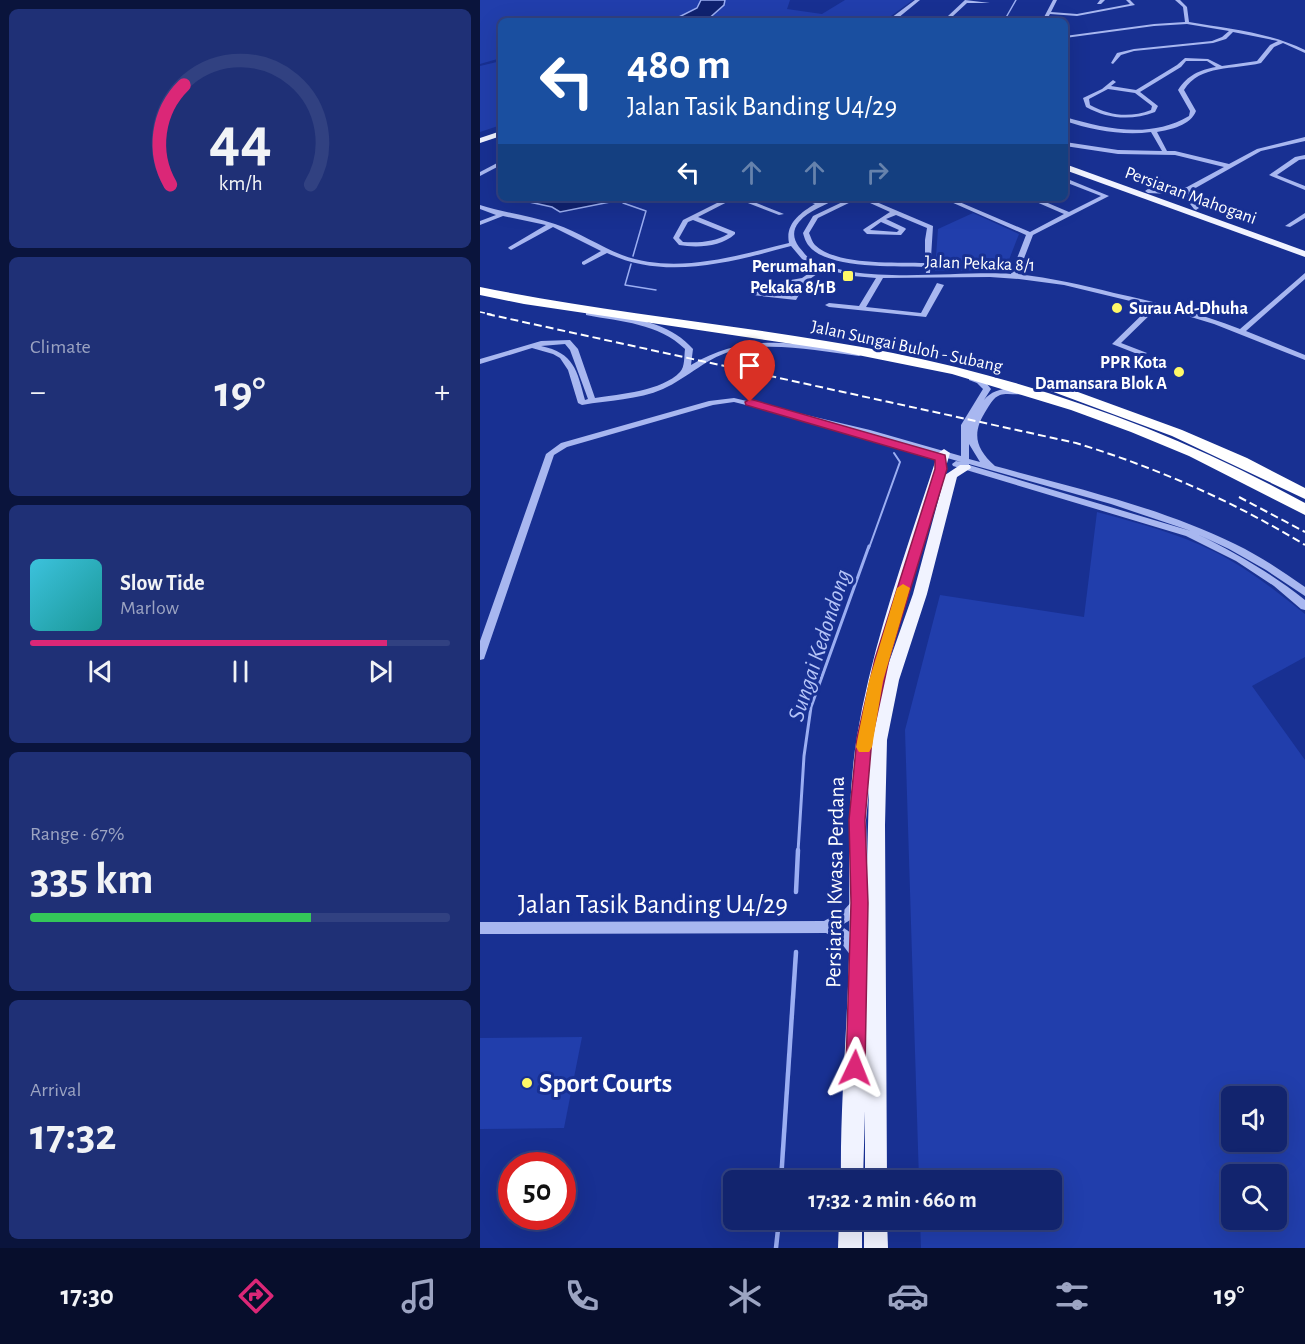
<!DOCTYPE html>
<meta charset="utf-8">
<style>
body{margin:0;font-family:"Alegreya Sans",sans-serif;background:#1f3076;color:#f1f3f6;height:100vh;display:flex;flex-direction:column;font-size:22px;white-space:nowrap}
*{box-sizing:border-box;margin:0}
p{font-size:20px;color:#9ca4c2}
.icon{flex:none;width:33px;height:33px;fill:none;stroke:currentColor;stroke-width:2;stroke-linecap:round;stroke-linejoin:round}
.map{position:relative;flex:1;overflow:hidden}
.drawer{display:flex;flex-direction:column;gap:9px;padding:9px;background:#0a143c;width:480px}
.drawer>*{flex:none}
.guide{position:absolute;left:18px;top:18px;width:570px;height:183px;border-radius:9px;box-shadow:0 6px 24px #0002,0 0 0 2px #314181;background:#1a4fa0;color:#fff;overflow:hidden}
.fabs{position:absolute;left:741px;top:1086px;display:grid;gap:12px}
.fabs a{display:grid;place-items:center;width:66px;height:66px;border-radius:9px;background:#12246e;box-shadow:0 6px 24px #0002,0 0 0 2px #314181;font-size:30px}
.speed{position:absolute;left:18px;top:1152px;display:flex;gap:12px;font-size:30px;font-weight:700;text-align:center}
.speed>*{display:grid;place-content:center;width:78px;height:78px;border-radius:50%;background:#12246e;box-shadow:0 6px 24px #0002,0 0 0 2px #314181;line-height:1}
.speed .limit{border:9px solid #d22;background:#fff;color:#111}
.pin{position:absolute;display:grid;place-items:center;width:51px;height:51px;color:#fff;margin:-62px -26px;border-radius:50% 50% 50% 0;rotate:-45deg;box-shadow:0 0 6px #0007}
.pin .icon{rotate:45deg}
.me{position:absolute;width:66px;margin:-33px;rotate:2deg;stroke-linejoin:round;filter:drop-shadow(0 0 4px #0008)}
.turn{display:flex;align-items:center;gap:21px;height:126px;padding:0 30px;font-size:27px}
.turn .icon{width:78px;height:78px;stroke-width:2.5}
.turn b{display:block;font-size:42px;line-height:51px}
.lanes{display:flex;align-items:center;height:57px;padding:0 30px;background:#0003;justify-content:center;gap:30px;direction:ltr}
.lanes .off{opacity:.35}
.big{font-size:45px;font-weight:700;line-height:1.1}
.drawer .widget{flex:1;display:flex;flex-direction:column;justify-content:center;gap:9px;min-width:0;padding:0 21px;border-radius:9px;background:#1f3076}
.drawer .dial{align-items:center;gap:0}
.dial svg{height:156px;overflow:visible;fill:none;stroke:#314181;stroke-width:7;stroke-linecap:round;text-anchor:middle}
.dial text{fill:#f1f3f6;stroke:none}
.song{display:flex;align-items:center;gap:18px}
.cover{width:72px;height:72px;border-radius:9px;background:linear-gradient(135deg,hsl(190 70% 55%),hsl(180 70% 35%))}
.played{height:6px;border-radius:3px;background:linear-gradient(90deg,#db2777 85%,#314181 85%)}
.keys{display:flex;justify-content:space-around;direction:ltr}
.heat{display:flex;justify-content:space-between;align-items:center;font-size:33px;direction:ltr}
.charge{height:9px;border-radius:4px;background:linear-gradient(90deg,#34c759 67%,#314181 0)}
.trip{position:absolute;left:243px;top:1170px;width:339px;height:60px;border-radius:9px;background:#12246e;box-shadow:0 6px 24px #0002,0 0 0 2px #314181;font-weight:700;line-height:60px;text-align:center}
.tabs{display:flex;height:96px;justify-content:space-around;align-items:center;background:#070e2c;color:#9ca4c2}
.tabs .icon{width:42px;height:42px}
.tabs .selected{color:#db2777}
.tabs b{font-size:27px;color:#f1f3f6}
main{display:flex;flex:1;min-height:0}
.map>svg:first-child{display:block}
.green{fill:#213eac;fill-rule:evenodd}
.water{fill:#102270;stroke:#9baef2;stroke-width:1.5}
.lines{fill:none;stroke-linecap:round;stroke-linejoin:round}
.stream-far3{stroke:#9baef2;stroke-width:1.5}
.stream-far2{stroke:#9baef2;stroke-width:2}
.stream-far1{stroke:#9baef2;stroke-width:3}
.stream{stroke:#9baef2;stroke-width:4.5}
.minor{fill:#a8b7f0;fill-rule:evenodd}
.major{fill:#f1f3ff;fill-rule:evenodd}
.highway{fill:#fff;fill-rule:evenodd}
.rail-far1{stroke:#fff;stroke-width:1.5;stroke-dasharray:5 2;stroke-linecap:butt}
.rail{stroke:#fff;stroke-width:2;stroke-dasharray:8 4;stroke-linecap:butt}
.route{fill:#db2777;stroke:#8e194d;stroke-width:1.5}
.slow{fill:#f59e0b}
.poi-dot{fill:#fff867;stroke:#183092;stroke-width:2}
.labels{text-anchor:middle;stroke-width:6;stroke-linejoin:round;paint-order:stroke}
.far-street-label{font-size:18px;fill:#fff;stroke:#183092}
.far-poi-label{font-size:18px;font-weight:bold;fill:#fff;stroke:#183092;text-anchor:end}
.street-label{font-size:22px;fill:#fff;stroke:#183092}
.water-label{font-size:24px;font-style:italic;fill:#b4c3f7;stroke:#183092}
.near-street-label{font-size:27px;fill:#fff;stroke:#183092}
.near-poi-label{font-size:27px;font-weight:bold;fill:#fff;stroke:#183092;text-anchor:start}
</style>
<main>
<section class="drawer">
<div class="widget dial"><svg viewBox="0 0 100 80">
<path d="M14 69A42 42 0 1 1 86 69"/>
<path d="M14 69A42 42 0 0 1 21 18" stroke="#db2777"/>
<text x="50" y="56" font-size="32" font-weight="700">44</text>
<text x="50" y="72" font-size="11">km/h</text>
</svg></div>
<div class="widget"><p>Climate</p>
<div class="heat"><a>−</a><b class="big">19°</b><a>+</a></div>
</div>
<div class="widget">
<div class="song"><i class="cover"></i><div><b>Slow Tide</b><p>Marlow</p></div></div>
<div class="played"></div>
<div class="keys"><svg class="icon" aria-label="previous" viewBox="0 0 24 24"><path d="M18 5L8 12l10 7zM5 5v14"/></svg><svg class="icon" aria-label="pause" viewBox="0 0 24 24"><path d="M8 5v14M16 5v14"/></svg><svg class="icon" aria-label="next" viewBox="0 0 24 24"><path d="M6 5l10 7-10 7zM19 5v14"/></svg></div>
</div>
<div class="widget"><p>Range · 67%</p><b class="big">335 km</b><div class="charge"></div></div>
<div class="widget"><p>Arrival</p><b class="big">17:32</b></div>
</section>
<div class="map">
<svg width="825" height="1248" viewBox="0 0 825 1248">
<rect width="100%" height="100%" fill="#183092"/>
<g class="green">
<polygon points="0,0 221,0 217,8 191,21 21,21 21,58 0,64"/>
<polygon points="245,0 310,0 307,9 342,14 365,0 433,0 404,21 226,21 244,5"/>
<polygon points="21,61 21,125 0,132 0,66"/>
<polygon points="493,213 539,234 525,270 455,271 458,229"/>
<path d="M617,512C657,523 698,533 735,552C767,568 796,591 825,614V657L772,686L825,760V1248H441L440,1220H572V1180H439L425,730L460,595L604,617ZM796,1096V1142H752V1096ZM796,1174V1220H752V1174Z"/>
<polygon points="102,1037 84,1128 0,1129 0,1038"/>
</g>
<g class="water">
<polygon points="221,0 245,0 244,5 226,21 191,21 217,8"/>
<polygon points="43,198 138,198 140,200 80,212 72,207 45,201"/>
</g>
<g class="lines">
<g class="stream-far3">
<polyline points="524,21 536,0"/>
<polyline points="143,203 166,211 153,256"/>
<polyline points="151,264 145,285 176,290"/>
</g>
<polyline class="stream-far2" points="389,548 420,462 414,453"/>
<polyline class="stream-far1" points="318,852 324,756 331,707 389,546"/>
<g class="stream">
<polyline points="316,892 318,850"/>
<polyline points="301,1180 316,952"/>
<polyline points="296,1248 299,1220"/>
</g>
<g class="minor">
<polygon points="435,0 440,0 418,18 439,19 468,16 485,0 510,3 487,3 473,16 510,21 469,18 443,21 410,21 411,18"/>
<polygon points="573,0 577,0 571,12 597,14 650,4 646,0 650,0 655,5 597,16 570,14 566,21 562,21"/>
<polygon points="620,0 625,0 621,4 617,4"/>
<path d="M695,0H700L707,7L709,22C749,29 788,32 825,50V53L803,43L794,47L781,63C754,70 720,64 704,90L716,111C711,125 690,130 677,132L687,151H695L749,164L777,149L825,137V141L781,151L712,190L709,195L719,208L716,210L714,209L703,195L705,192L691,194L668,193L665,191L668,189L691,190L707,187L744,167L695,155L638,154L585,146V142L638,150L682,151L671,132C643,136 612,130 585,121V117C626,129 670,139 709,116L710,111L698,90C708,75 719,70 736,67L727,61H706L701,67L660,92L678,106L675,112C651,121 628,119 606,107L603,98L622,89L633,80L636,82L631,86L656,90L697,65L705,58L728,59L742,66L777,61L790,45L798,41L753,32L746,39L733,43L654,51L641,55L633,64L631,63L637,53L654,49L732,41L742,37L749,31L707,24L674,26L585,38V36L674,24L705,22L703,7ZM628,89L655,93L672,106L671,110C650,118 630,116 610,105L609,99Z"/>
<polygon points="825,155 825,159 819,160 797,175 825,186 825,190 789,175 815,157"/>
<polygon points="21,161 21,165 0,176 0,172"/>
<path d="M585,178L629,196L553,235L538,274C571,278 603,285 634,293C677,302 719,313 760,329L825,273V279L766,331L825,355V360L734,324L678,307L641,343L667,353L663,355H660L632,344L671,306L584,285L539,279L510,277L403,278L386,307L441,313L457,283L464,285L446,317L349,307L345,305L349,303L379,306L396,278L373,276L344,269L327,281L316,300L272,295L273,287L322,278L338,267L322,259L311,246C251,262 186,281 127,253L104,265L102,264V262L121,251L73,227L31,250L28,248L29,247L66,225L23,216L0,225V221L16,215L0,209V205C25,213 51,216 75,224C99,232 119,246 142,255C196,275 255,256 309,243C305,224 320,213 335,204L319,198H328L340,202L349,198H357C345,206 329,210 319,222C312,230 313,239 319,247C322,250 325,255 328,257C374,287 477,270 531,274L546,235L462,198H470L550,232L584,214L547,198H556L589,212L621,196L585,182ZM318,283L311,296L279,291Z"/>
<path d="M247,198H264L304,214L299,215L255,198L218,217L255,232V234C241,247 217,248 199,245L193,238L203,220ZM213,220L248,234C235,242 219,243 203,242L199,238L208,222Z"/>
<path d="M371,198H387L453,226L450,273H446L445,267C416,266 347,269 329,246C326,243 324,237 323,233L333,216ZM379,198L410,212L384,229L383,230L387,234L421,235L426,229L425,228L406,219L416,215L447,228L445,240V263C416,262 357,266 335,245C332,242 331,237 329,233L338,218ZM401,222L419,230L417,232L390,230Z"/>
<polygon points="825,213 825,218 810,227 805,226"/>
<path d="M106,311C116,311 126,314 135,315C164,320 193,326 213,349L211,365C267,331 318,344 379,352L383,354L379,356C338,351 296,342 256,350C228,356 208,378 183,389C158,400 129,400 102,405L98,403L88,370L80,358L73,354L52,348L0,364V359L61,341L90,340L98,349L115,398C140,394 182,391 200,372C205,367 204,356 205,349C178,323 142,322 106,315ZM85,344L90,350L108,399L105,400C97,370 94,353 61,346Z"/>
<path d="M489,376L503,379L511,389L504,400C513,388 535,385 547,392C540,397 529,392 520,395C513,398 511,403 507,409C492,432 494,447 515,466C596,488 679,507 755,544C780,556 802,571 825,587V596L786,570L749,549L717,534C756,553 791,573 825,600V610L821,609L794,586L756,561L706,536L473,466L472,464L476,461L481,462L384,434L254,402L233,405L87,447L74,455L5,656L4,659L0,660V641L66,454L81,443L229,401L254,398L390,430L481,456V425L503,389L497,383L489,380ZM489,444L500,462L489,459ZM489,464L631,504L711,531L489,465Z"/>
<path d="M379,897L384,899L386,903C380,914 371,920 360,926C372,932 378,939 383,951L381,956L376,957L371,956L359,940L346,933L0,934V922L344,921L364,910L374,899Z"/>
</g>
<g class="major">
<polygon points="21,131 21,136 0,143 0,138"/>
<polygon points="585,164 825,251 825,257 585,170"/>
<path d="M464,449L470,453L407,668L433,594L465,475L480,465H490L491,468L477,477L447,594L419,680L407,740L405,825L407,1180H385V1111L383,1180H361C360,1107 367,1032 369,958C371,884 365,810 377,736C393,640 428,546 458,453ZM389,790L387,863L386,820Z"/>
<polygon points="359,1220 382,1220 382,1248 358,1248"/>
<polygon points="384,1220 407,1220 408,1248 384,1248"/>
</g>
<g class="highway">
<path d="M0,287C137,315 276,326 413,353C557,382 696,432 825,503V515L709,456L651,432L591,410L472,374L353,350L44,304L0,295Z"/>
<polygon points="565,380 702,430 767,458 825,488 825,499 692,436 560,387 558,384"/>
</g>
<polyline class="rail-far1" points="0,312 14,315"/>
<g class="rail">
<path d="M7,314L596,443C677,468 753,501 825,545"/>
<polyline points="759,497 825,532"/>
</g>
</g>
<polygon class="route" points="270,399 465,455 467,469 409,659 392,738 385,820 388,903 385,1068 382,1075 375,1078 369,1075 366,1068 371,903 369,820 377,738 395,659 455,469 455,460 266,405 265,402"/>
<polygon class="slow" points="423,584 430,588 403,681 392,747 389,752 379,752 376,747 389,681 417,588"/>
<g class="poi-dot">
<rect x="362" y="270" width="12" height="12" rx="3"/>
<circle cx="637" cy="308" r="6"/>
<circle cx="699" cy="372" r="6"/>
<circle cx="47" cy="1083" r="6"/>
</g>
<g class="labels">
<g class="far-street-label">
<text transform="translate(711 195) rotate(20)" y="6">Persiaran Mahogani</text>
<text transform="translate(500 263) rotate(2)" y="6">Jalan Pekaka 8/1</text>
<text transform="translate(427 346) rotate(12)" y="6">Jalan Sungai Buloh - Subang</text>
</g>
<g class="far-poi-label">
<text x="356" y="272">Perumahan<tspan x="356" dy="21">Pekaka 8/1B</tspan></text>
<text x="649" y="314" text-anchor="start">Surau Ad-Dhuha</text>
<text x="687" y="368">PPR Kota<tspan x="687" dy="21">Damansara Blok A</tspan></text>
</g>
<g class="street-label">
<text transform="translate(354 882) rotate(-89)" y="8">Persiaran Kwasa Perdana</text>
</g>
<g class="water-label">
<text transform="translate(339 645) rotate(-72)" y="8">Sungai Kedondong</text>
</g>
<g class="near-street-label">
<text x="173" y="913">Jalan Tasik Banding U4/29</text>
</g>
<g class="near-poi-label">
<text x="59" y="1092">Sport Courts</text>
</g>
</g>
</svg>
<div class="fabs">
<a><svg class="icon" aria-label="sound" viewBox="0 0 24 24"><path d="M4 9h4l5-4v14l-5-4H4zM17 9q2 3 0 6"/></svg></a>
<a><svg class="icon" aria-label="search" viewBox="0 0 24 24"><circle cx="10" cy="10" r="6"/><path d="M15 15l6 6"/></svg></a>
</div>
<div class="speed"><div class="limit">50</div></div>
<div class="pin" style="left:270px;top:402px;background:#d93025"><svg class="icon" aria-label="arrive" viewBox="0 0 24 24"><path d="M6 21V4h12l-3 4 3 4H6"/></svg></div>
<svg class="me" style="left:375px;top:1068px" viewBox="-20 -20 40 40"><path d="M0-17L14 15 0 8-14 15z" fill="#db2777" stroke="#fff" stroke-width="4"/></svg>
<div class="trip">17:32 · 2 min · 660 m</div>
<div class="guide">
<div class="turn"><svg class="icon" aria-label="left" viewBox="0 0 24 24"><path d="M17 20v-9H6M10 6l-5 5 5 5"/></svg><div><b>480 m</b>Jalan Tasik Banding U4/29</div></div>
<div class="lanes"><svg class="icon" aria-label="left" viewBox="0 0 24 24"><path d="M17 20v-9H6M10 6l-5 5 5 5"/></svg><svg class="icon off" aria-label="ahead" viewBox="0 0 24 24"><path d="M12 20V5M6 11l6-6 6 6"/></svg><svg class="icon off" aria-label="ahead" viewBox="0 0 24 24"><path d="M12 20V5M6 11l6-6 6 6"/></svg><svg class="icon off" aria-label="right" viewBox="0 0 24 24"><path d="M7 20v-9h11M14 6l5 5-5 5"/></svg></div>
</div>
</div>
</main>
<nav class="tabs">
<b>17:30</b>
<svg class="icon selected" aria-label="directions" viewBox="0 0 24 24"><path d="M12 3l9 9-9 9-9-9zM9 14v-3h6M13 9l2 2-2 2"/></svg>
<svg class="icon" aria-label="music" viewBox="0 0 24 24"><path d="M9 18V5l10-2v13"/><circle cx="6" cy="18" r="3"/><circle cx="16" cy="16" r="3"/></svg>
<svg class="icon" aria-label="phone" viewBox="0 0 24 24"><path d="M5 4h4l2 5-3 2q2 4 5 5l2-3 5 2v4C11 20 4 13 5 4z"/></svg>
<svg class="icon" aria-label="climate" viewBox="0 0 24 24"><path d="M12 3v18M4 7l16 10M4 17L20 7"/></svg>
<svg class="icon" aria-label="car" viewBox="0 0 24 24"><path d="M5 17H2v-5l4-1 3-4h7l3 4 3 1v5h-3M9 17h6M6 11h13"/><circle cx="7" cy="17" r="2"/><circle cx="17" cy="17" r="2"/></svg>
<svg class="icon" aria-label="filters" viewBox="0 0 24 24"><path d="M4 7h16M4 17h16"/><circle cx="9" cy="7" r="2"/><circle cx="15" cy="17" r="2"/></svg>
<b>19°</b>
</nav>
